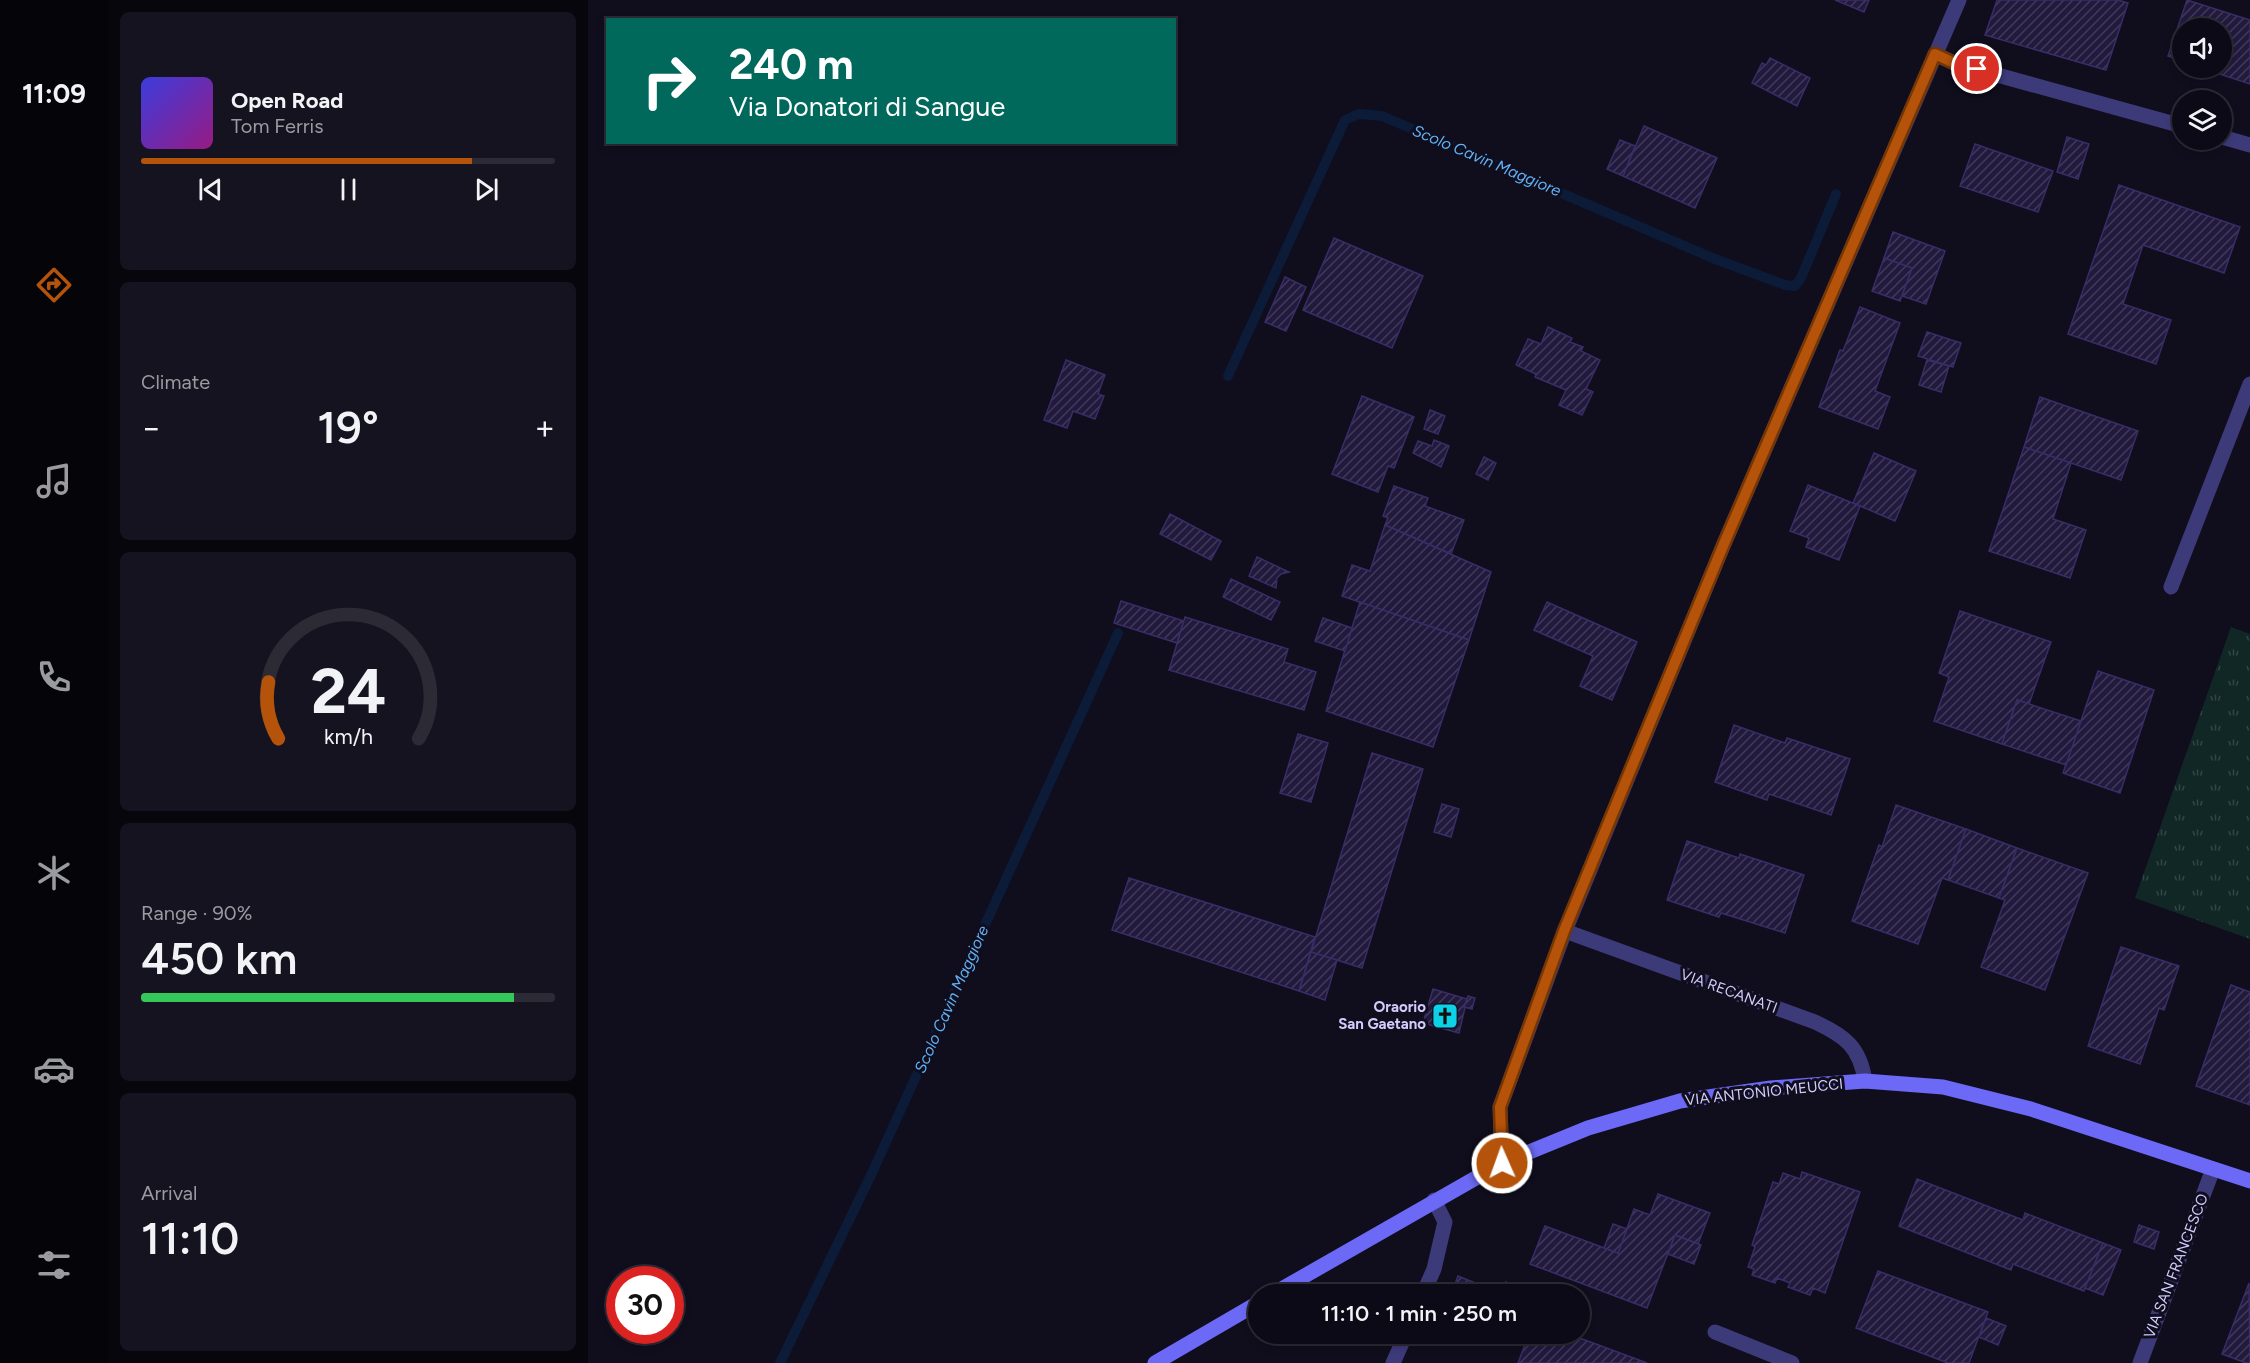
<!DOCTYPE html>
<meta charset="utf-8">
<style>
body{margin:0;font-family:Figtree,sans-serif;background:#15131f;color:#f1f3f6;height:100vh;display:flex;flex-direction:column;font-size:22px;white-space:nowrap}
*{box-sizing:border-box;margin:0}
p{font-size:20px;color:#9a9aa1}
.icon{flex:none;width:33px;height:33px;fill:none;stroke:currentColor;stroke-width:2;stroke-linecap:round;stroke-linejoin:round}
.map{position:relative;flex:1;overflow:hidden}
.details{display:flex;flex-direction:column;gap:12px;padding:12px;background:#07060c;width:480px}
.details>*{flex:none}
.banner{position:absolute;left:18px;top:18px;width:570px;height:126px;border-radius:0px;box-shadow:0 3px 9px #0003,0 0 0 2px #2c2b35;background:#00695c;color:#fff;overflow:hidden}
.buttons{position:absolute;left:1584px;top:18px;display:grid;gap:12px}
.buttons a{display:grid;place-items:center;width:60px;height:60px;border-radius:50%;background:#0c0a16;box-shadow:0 3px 9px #0003,0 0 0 2px #2c2b35;font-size:30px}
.speed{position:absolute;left:18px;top:1266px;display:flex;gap:12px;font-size:30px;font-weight:700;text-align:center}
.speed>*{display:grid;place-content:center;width:78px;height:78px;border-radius:50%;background:#0c0a16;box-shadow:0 3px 9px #0003,0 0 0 2px #2c2b35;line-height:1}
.speed .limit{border:9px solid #d22;background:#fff;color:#111}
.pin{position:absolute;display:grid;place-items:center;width:51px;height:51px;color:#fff;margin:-26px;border:3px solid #fff;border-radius:50%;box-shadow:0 2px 6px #0007}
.me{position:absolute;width:66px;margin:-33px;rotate:358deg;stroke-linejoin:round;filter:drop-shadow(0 0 4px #0008)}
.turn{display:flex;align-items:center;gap:21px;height:126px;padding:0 24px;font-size:27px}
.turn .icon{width:78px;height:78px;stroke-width:2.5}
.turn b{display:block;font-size:42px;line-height:51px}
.big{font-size:45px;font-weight:600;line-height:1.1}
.details .tile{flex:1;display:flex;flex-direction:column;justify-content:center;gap:9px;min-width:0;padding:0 21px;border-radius:9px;background:#15131f}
.details .dial{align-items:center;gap:0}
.dial svg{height:156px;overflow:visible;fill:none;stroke:#2c2b35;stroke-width:7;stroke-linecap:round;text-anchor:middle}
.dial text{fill:#f1f3f6;stroke:none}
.song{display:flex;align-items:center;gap:18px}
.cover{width:72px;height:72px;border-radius:9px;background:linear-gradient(135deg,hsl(240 70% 55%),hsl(310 70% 35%))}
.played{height:6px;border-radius:3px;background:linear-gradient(90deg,#b45309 80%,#2c2b35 80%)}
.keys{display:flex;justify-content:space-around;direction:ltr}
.heat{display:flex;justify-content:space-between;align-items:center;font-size:33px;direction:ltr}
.charge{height:9px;border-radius:4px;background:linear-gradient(90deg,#34c759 90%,#2c2b35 0)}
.trip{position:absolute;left:660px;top:1284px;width:342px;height:60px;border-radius:30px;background:#0c0a16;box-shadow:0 3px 9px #0003,0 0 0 2px #2c2b35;font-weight:600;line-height:60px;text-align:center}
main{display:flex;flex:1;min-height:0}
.tab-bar{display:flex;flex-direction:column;width:108px;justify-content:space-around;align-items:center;background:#050409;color:#9a9aa1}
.tab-bar .icon{width:42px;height:42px}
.tab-bar .selected{color:#b45309}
.tab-bar b{font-size:27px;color:#f1f3f6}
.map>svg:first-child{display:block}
.park{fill:url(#park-tufts)}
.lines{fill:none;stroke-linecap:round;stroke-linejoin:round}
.stream{stroke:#0b1b38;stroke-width:10}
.building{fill:url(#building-hatch);stroke:#392d67;stroke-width:1.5}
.minor{stroke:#3d3a79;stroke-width:15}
.secondary{stroke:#6c69f6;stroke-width:15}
.route-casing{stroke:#753606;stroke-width:15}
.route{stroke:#b45309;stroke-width:10}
.labels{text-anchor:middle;stroke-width:6;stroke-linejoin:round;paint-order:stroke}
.street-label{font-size:15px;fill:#d1ccfc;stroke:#100d1d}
.poi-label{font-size:15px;font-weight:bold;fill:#d1ccfc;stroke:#100d1d;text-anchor:end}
.water-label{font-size:16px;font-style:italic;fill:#60b1f6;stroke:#100d1d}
</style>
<main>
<nav class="tab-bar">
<b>11:09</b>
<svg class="icon selected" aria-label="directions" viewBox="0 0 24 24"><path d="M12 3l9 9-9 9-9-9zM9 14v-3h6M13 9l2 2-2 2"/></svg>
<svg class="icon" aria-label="music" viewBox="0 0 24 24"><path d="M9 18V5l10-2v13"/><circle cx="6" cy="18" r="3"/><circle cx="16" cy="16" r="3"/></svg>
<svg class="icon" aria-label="phone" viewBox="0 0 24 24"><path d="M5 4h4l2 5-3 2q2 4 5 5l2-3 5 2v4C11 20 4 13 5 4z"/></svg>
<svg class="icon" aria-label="climate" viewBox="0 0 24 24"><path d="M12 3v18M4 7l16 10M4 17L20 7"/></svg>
<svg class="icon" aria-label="car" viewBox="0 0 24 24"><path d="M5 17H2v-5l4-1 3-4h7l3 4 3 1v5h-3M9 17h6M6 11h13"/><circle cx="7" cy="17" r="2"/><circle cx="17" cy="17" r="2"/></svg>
<svg class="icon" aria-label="filters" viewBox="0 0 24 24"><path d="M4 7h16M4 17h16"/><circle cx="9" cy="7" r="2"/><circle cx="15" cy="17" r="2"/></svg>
</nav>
<section class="details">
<div class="tile">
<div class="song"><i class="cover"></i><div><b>Open Road</b><p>Tom Ferris</p></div></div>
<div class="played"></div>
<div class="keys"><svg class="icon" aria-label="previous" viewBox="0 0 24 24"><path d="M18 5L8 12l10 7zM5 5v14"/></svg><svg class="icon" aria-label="pause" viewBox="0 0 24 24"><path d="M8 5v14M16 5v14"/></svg><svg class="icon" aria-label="next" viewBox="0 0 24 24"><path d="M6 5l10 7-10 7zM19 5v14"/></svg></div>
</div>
<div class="tile"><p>Climate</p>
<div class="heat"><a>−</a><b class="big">19°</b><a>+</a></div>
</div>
<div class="tile dial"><svg viewBox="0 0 100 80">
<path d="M14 69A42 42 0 1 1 86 69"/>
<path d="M14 69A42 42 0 0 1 9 40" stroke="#b45309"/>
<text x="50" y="56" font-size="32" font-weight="700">24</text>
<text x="50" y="72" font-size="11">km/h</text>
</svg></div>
<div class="tile"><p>Range · 90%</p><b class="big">450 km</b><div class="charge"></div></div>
<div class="tile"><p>Arrival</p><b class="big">11:10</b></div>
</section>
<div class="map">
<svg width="1662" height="1363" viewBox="0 0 1662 1363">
<defs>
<pattern id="park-tufts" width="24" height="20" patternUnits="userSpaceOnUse" patternTransform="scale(1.5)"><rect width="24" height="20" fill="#102726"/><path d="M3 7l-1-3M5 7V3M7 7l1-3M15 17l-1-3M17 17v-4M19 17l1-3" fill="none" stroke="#324546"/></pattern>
<pattern id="building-hatch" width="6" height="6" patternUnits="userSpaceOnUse" patternTransform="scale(1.5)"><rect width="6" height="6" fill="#211a3d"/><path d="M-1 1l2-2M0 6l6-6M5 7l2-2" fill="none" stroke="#403a5a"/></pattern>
</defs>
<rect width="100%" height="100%" fill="#100d1d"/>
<polygon class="park" points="1643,627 1662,634 1662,939 1547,898"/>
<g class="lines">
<g class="stream">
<polyline points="640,376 757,120 771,114 794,116 1127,259 1197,285 1207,286 1213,278 1248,194"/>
<polyline points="192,1363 284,1173 530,633"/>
</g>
</g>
<g class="building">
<polygon points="1247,0 1281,0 1276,12"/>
<polygon points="1409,0 1530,0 1540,3 1518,70 1397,35"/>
<polygon points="1599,0 1662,20 1662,84 1613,68 1634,68 1634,28 1594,28 1594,61 1580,56"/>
<polygon points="1182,58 1222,78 1209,106 1164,83 1174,63 1178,65"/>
<polygon points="1056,126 1129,158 1107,208 1035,176"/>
<polygon points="1479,137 1501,144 1490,179 1469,172"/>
<polygon points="1032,140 1047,146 1035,176 1019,169"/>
<polygon points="1387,144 1465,171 1450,212 1372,186"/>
<polygon points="1531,185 1652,227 1636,273 1555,245 1535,304 1583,320 1568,364 1480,334"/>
<polygon points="1305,232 1357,251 1338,304 1314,296 1324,268 1296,258"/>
<polygon points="746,238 835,276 804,348 715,310"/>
<polygon points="1296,258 1324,268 1312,301 1284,291"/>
<polygon points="697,277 718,287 698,331 677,322"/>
<polygon points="1272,307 1312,323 1287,391 1302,397 1290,429 1231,407 1252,350 1255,351"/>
<polygon points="960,327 984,338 982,342 995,347 993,351 1012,360 998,389 1005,392 994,415 971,405 978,390 947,377 948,374 928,365 940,339 953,344"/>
<polygon points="1339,332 1373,343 1365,367 1330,356"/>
<polygon points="478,360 517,375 510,394 516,396 507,419 485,411 479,428 456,420"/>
<polygon points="1339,360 1361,366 1353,392 1331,385"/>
<polygon points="774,396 826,417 806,468 800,466 790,492 744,474"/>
<polygon points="1452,397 1550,431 1533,480 1436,447"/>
<polygon points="842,410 857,416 850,434 836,429"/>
<polygon points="846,440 861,446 853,467 825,453 830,441 844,446"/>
<polygon points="1436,447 1483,463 1465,519 1498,530 1482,578 1401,551"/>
<polygon points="1286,453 1328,471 1307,521 1265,503"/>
<polygon points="896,457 908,463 900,480 888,474"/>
<polygon points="1220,485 1272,506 1251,560 1218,547 1221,538 1202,531"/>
<polygon points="806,486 840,498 837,506 876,520 863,554 797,525 800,518 795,516"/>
<polygon points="582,514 633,541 623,560 572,534"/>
<polygon points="797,525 903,572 881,640 754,596 764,565 782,571"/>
<polygon points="669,557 701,572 693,574 689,578 688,588 661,576"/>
<polygon points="643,579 692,602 683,620 635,597"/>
<polygon points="533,601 596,621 589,643 526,623"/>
<polygon points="772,602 881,640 845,747 738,711"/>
<polygon points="959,602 1049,642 1024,700 992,686 1005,656 946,630"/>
<polygon points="1372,611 1463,642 1441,704 1429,700 1414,744 1346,721 1361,677 1351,673"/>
<polygon points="597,617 700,649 696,662 728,672 716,710 581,670"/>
<polygon points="735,618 764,628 757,651 727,641"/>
<polygon points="1510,671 1566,690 1532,793 1475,773"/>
<polygon points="1429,700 1493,721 1478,765 1414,744"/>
<polygon points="1146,725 1197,743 1199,738 1262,759 1243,815 1181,794 1179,800 1127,782"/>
<polygon points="710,734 740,743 723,802 692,793"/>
<polygon points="784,753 835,769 774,968 723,952"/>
<polygon points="854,804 871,809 863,837 846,832"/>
<polygon points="1308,805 1378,829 1360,880 1354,878 1330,944 1264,921 1291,845 1294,847"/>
<polygon points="1378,829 1429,848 1411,898 1360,880"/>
<polygon points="1099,841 1151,858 1152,854 1216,875 1197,933 1133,913 1131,917 1079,900"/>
<polygon points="1429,848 1500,873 1457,990 1393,967 1417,900 1411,898"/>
<polygon points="541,878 727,937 711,991 524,930"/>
<polygon points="1533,947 1591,966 1576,1010 1571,1008 1552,1064 1500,1046"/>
<polygon points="723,952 749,960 737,1000 711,991"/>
<polygon points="1643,985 1662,992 1662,1105 1608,1086"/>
<polygon points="845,989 879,999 871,1033 835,1023"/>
<polygon points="880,996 887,998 884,1009 876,1007"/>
<polygon points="1214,1172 1272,1192 1237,1293 1225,1288 1222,1295 1200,1287 1202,1283 1189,1278 1187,1283 1164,1275 1166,1269 1160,1267 1167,1247 1164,1245 1185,1182 1191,1184 1195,1173 1212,1179"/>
<polygon points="1329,1179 1435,1220 1437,1213 1515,1243 1496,1291 1425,1264 1423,1270 1311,1226"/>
<polygon points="1070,1194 1122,1213 1110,1244 1087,1235 1059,1308 942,1264 957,1226 1030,1253 1046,1209 1062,1215"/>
<polygon points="1025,1224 1039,1229 1030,1253 1016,1248"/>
<polygon points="1551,1225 1571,1232 1566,1249 1546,1242"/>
<polygon points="1087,1235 1113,1245 1106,1264 1080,1254"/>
<polygon points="1515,1243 1533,1250 1515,1295 1497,1288"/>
<polygon points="1290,1271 1400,1312 1381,1363 1360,1363 1268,1328"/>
<polygon points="870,1276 902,1289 900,1294 863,1294"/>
<polygon points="918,1282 932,1287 929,1294 913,1294"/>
<polygon points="1661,1283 1662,1363 1658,1363 1634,1354"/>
<polygon points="1398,1318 1418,1326 1410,1345 1391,1337"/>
<polygon points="941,1334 981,1334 1059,1363 930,1363"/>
</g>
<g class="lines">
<g class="minor">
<polyline points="1347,54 1366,63 1594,126"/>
<polyline points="1634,137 1662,145"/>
<polyline points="1583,587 1662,384"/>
<path d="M977,931L1227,1022C1257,1036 1272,1047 1277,1081"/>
<polyline points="914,1163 912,1107 977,931 1135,546 1371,0"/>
<polyline points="835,1294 846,1269 857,1222 846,1200"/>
<polyline points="1127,1332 1204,1363"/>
<polyline points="805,1363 818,1334"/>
<polyline points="1552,1363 1625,1169"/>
</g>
<g class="secondary">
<polyline points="685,1294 914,1163 1000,1128 1092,1101 1183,1088 1277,1081 1355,1087 1443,1109 1662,1181"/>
<polyline points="567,1363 670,1303"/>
</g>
</g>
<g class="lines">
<defs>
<polyline id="route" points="914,1163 912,1107 976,931 1135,546 1347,54 1366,63 1389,69"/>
</defs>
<use href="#route" class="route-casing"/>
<use href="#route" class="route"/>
</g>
<defs>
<symbol id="church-square" viewBox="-11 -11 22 22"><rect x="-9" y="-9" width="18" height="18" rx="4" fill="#0dd1e7" stroke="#100d1d"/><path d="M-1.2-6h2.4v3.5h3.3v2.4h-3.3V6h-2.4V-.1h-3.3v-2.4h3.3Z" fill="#111"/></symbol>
</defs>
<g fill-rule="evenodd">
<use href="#church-square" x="842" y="1001" width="30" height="30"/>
</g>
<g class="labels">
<g class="street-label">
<text transform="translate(1141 991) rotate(20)" y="5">VIA RECANATI</text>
<text transform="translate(1176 1092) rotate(-6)" y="5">VIA ANTONIO MEUCCI</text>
<text transform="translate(1588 1266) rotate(-69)" y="5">VIA SAN FRANCESCO</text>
</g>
<g class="poi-label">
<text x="838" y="1012">Oraorio<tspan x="838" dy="17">San Gaetano</tspan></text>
</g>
<g class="water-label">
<text transform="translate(899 160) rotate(23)" y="6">Scolo Cavin Maggiore</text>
<text transform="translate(363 999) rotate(-66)" y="6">Scolo Cavin Maggiore</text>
</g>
</g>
</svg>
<div class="buttons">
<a><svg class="icon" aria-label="sound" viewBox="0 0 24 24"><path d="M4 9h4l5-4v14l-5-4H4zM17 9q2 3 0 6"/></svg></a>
<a><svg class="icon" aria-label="layers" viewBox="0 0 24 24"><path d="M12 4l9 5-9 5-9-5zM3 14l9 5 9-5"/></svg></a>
</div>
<div class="speed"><div class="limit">30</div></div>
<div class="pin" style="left:1389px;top:69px;background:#d93025"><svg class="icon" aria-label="arrive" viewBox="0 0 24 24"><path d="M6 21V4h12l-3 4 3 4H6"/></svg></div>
<svg class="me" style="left:914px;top:1163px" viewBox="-20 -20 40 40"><circle r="17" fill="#b45309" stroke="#fff" stroke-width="3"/><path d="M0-11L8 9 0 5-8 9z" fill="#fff"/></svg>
<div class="trip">11:10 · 1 min · 250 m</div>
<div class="banner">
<div class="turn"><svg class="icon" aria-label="right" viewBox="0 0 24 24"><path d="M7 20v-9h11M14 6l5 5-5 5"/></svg><div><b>240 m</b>Via Donatori di Sangue</div></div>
</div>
</div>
</main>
